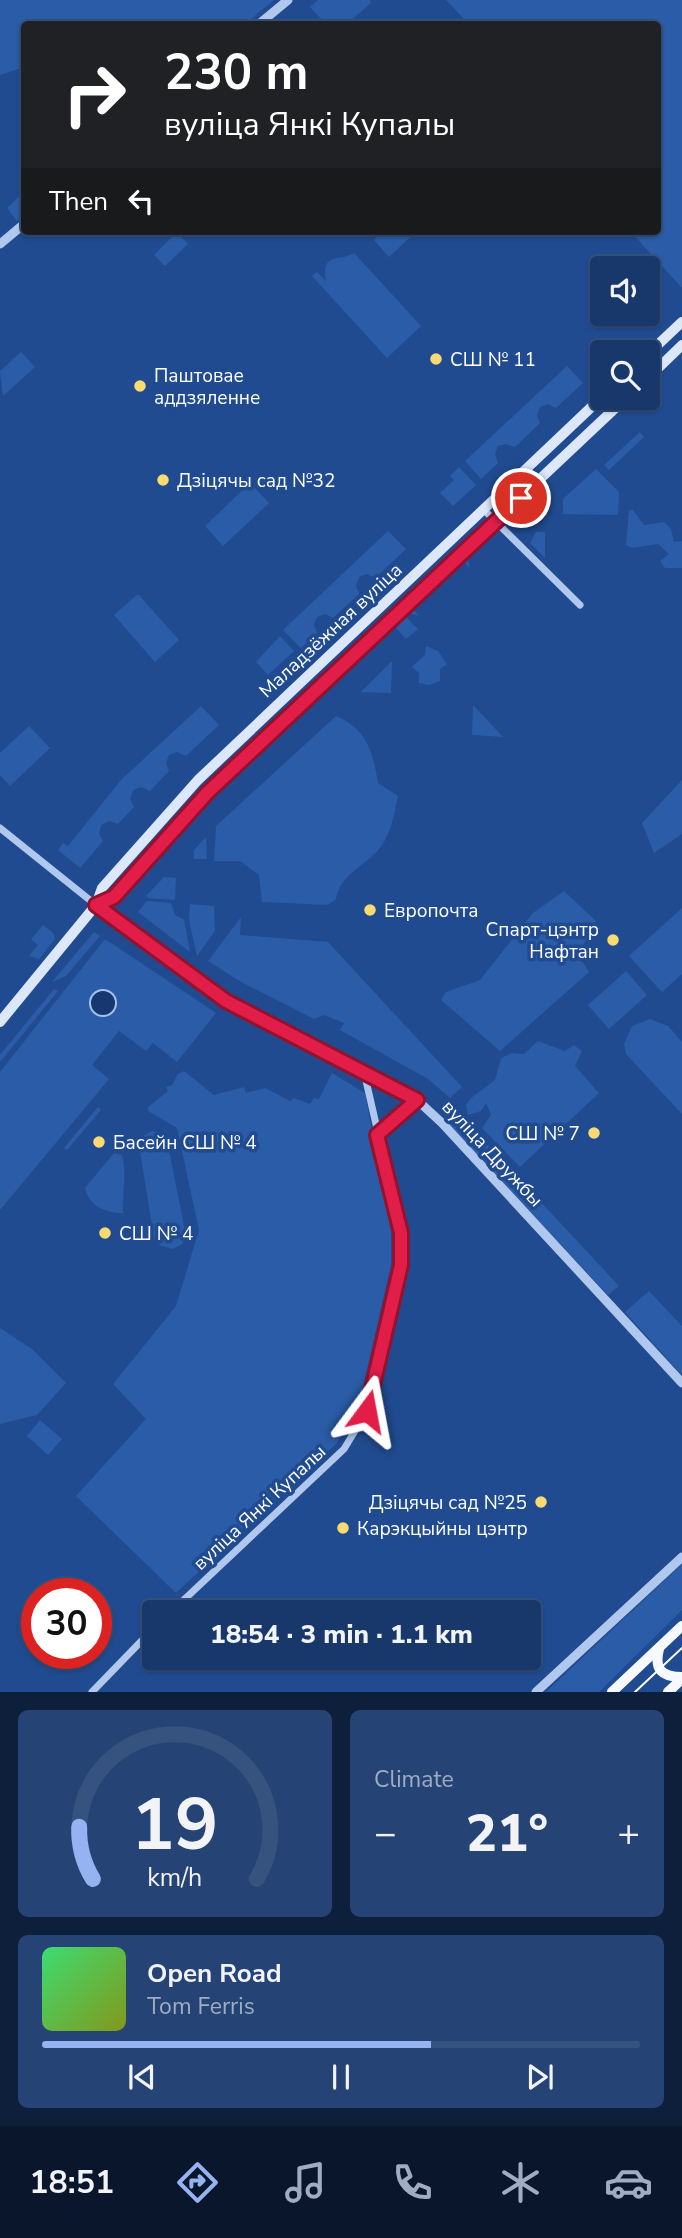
<!DOCTYPE html>
<meta charset="utf-8">
<style>
body{margin:0;font-family:"Nunito Sans",sans-serif;background:#254374;color:#f1f3f6;height:100vh;display:flex;flex-direction:column;font-size:26px;white-space:nowrap}
*{box-sizing:border-box;margin:0}
p{font-size:23px;color:#9facc2}
.icon{flex:none;width:38px;height:38px;fill:none;stroke:currentColor;stroke-width:2;stroke-linecap:round;stroke-linejoin:round}
.map{position:relative;height:1692px;overflow:hidden}
.sheet{display:flex;flex-direction:column;gap:18px;padding:18px;background:#0d1f3b;flex:1}
.sheet>*{flex:none}
.top-card{position:absolute;left:21px;top:21px;width:640px;height:214px;border-radius:7px;box-shadow:0 2px 5px #0004,0 0 0 2px #36527f;background:#202124;color:#fff;overflow:hidden}
.fabs{position:absolute;left:590px;top:256px;display:grid;gap:14px}
.fabs a{display:grid;place-items:center;width:70px;height:70px;border-radius:7px;background:#18386c;box-shadow:0 2px 5px #0004,0 0 0 2px #36527f;font-size:35px}
.speed{position:absolute;left:21px;top:1578px;display:flex;gap:14px;font-size:35px;font-weight:700;text-align:center}
.speed>*{display:grid;place-content:center;width:91px;height:91px;border-radius:50%;background:#18386c;box-shadow:0 2px 5px #0004,0 0 0 2px #36527f;line-height:1}
.speed .limit{border:10px solid #d22;background:#fff;color:#111}
.pin{position:absolute;display:grid;place-items:center;width:60px;height:60px;color:#fff;margin:-30px;border:4px solid #fff;border-radius:50%;box-shadow:0 2px 7px #0007}
.me{position:absolute;width:77px;margin:-38px;rotate:13deg;stroke-linejoin:round;filter:drop-shadow(0 0 5px #0008)}
.turn{display:flex;align-items:center;gap:24px;height:147px;padding:0 28px;font-size:32px}
.turn .icon{width:91px;height:91px;stroke-width:2.5}
.turn b{display:block;font-size:49px;line-height:60px}
.then{display:flex;align-items:center;height:66px;padding:0 28px;background:#0003;gap:14px;font-size:26px}
.big{font-size:52px;font-weight:800;line-height:1.1}
.sheet .widget{flex:1;display:flex;flex-direction:column;justify-content:center;gap:10px;min-width:0;padding:0 24px;border-radius:10px;background:#254374}
.sheet .dial{align-items:center;gap:0}
.dial svg{height:182px;overflow:visible;fill:none;stroke:#36527f;stroke-width:7;stroke-linecap:round;text-anchor:middle}
.dial text{fill:#f1f3f6;stroke:none}
.song{display:flex;align-items:center;gap:21px}
.cover{width:84px;height:84px;border-radius:10px;background:linear-gradient(135deg,hsl(140 70% 55%),hsl(70 70% 35%))}
.played{height:7px;border-radius:4px;background:linear-gradient(90deg,#95b2f1 65%,#36527f 65%)}
.keys{display:flex;justify-content:space-around;direction:ltr}
.heat{display:flex;justify-content:space-between;align-items:center;font-size:38px;direction:ltr}
.sheet .tiles{flex:1;display:grid;gap:18px;grid-template-columns:1fr 1fr}
.widget:last-child{grid-column:span 2}
.trip{position:absolute;left:142px;top:1600px;width:399px;height:70px;border-radius:7px;background:#18386c;box-shadow:0 2px 5px #0004,0 0 0 2px #36527f;font-weight:800;line-height:70px;text-align:center}
.tab-bar{display:flex;height:112px;justify-content:space-around;align-items:center;background:#0a162b;color:#9facc2}
.tab-bar .icon{width:49px;height:49px}
.tab-bar .selected{color:#95b2f1}
.tab-bar b{font-size:32px;color:#f1f3f6}
.map>svg:first-child{display:block}
.green{fill:#2a5ca8}
.water{fill:#16376f;stroke:#a4c2ee;stroke-width:2}
.lines{fill:none;stroke-linecap:round;stroke-linejoin:round}
.minor{stroke:#b0c8ed;stroke-width:7}
.tertiary{stroke:#b0c8ed;stroke-width:9}
.secondary{stroke:#dce7fa;stroke-width:10}
.primary{stroke:#f6f9ff;stroke-width:10}
.tram{stroke:#fff;stroke-width:2}
.route-casing{stroke:#92132f;stroke-width:18}
.route{stroke:#e11d48;stroke-width:12}
.poi-dot{fill:#fada71;stroke:#204b90;stroke-width:2.5}
.labels{text-anchor:middle;stroke-width:7;stroke-linejoin:round;paint-order:stroke}
.poi-label{font-size:19px;fill:#fff;stroke:#204b90;text-anchor:start}
.street-label{font-size:19px;fill:#fff;stroke:#204b90}
</style>
<div class="map">
<svg width="682" height="1692" viewBox="0 0 682 1692">
<rect width="100%" height="100%" fill="#204b90"/>
<g class="green">
<polygon points="0,0 274,0 245,24 24,24 24,67 0,75"/>
<polygon points="318,0 370,0 371,3 347,24 326,24 310,7"/>
<polygon points="446,0 682,0 682,288 630,231 658,231 658,24 469,24"/>
<polygon points="24,192 24,214 17,221 7,208"/>
<polygon points="383,231 415,231 416,232 389,257 374,240"/>
<polygon points="177,232 188,244 165,266 154,255"/>
<path d="M354,253L421,326L387,358L312,276L317,272L326,281C321,251 340,262 354,253Z"/>
<polygon points="21,352 35,367 3,396 0,371"/>
<polygon points="567,366 583,383 556,408 548,404 540,407 537,415 540,423 515,447 506,444 498,446 495,454 498,463 481,479 465,461"/>
<polygon points="640,432 644,437 609,470 604,465"/>
<polygon points="459,467 476,485 453,506 440,493 454,480 450,476"/>
<polygon points="596,469 619,492 618,515 563,514 563,499"/>
<polygon points="250,483 269,503 223,546 205,526"/>
<polygon points="629,510 633,510 644,525 664,522 671,529 674,542 682,541 682,568 665,568 660,561 669,554 658,544 632,548 626,545"/>
<polygon points="388,531 406,549 375,578 367,574 359,577 356,586 359,594 333,618 325,614 317,617 314,625 317,633 301,648 283,630"/>
<polygon points="536,532 545,532 545,558 530,543"/>
<polygon points="463,558 468,559 470,568 464,562 413,609 419,616 409,613 409,608"/>
<polygon points="138,594 179,640 155,662 114,615"/>
<polygon points="400,617 406,617 418,629 406,639 395,627"/>
<polygon points="280,636 294,651 268,675 256,662"/>
<polygon points="426,646 438,651 447,664 440,669 440,681 429,685 419,683 419,673 412,667 425,655"/>
<polygon points="392,661 391,693 361,692"/>
<polygon points="473,705 503,737 472,735"/>
<polygon points="201,706 219,725 186,756 177,752 169,755 166,763 169,771 150,791 141,787 133,790 130,799 134,807 118,824 109,821 101,825 99,834 103,841 80,868 58,850 63,843 68,846 121,780"/>
<path d="M336,716C368,730 373,753 378,783L398,796C394,815 391,835 379,849C364,867 339,875 336,899L328,905L262,902L259,875L240,861H214L216,826Z"/>
<polygon points="29,726 50,748 10,786 0,775 0,753"/>
<polygon points="682,780 682,834 654,853 642,823"/>
<polygon points="206,837 207,859 194,859 194,850"/>
<polygon points="164,877 176,878 175,900 148,898 146,896"/>
<polygon points="564,891 596,921 578,955 589,972 500,1051 441,1000 446,992 480,980 533,913"/>
<polygon points="147,901 171,903 175,915 184,920 190,952 138,912"/>
<polygon points="190,904 214,906 215,931 197,956 189,920"/>
<polygon points="682,908 682,974 662,992 629,956"/>
<polygon points="241,917 240,935 328,942 462,1087 450,1098 428,1079 340,1030 344,1023 324,1015 314,1019 241,982 208,961"/>
<polygon points="43,925 53,933 55,939 39,959 29,956 38,945 31,939"/>
<polygon points="94,932 100,936 66,976 52,982"/>
<polygon points="105,939 216,1013 177,1062 153,1043 146,1051 119,1031 92,1065 109,1079 0,1210 0,1072"/>
<polygon points="626,971 647,995 609,1029 588,1005"/>
<polygon points="54,989 58,991 0,1062 0,1055"/>
<polygon points="650,1019 668,1026 682,1042 682,1114 626,1054 624,1044 632,1026"/>
<polygon points="538,1041 565,1051 574,1045 582,1051 575,1066 599,1093 520,1167 482,1128 491,1115 486,1103 481,1111 468,1115 466,1105 471,1098 495,1080 501,1058 512,1053 524,1054"/>
<polygon points="184,1071 214,1095 244,1087 246,1093 265,1088 290,1101 294,1098 310,1104 314,1098 319,1099 332,1073 365,1093 391,1232 391,1265 359,1404 337,1443 176,1593 76,1496 146,1419 113,1384 176,1306 199,1230 177,1128 148,1111 148,1107 168,1091 166,1087 172,1085 178,1074"/>
<polygon points="98,1107 101,1110 67,1150 64,1148"/>
<polygon points="458,1113 619,1286 608,1295 450,1126 450,1120"/>
<polygon points="152,1131 161,1133 167,1140 186,1236 182,1244 173,1249 161,1246 154,1238 139,1145 143,1136"/>
<path d="M114,1153L122,1155C127,1173 122,1194 123,1213C105,1213 89,1206 85,1188Z"/>
<polygon points="649,1291 682,1326 682,1375 625,1312"/>
<polygon points="0,1328 32,1349 66,1383 37,1415 0,1424"/>
<polygon points="40,1420 62,1439 48,1455 27,1436"/>
<polygon points="682,1564 682,1610 599,1692 546,1692"/>
</g>
<circle class="water" cx="103" cy="1003" r="13"/>
<g class="lines">
<g class="minor">
<polyline points="483,509 580,605"/>
<polyline points="0,828 96,905"/>
<polyline points="377,1135 417,1100"/>
<polyline points="171,1612 344,1449 367,1411 401,1265 401,1233 364,1072"/>
<polyline points="92,1692 154,1628"/>
</g>
<g class="tertiary">
<polyline points="259,24 288,0"/>
<polyline points="0,244 24,224"/>
<polyline points="96,905 226,1001 417,1100 442,1123 682,1383"/>
<polyline points="536,1692 682,1557"/>
</g>
<g class="secondary">
<polyline points="648,354 682,322"/>
<polyline points="648,378 682,345"/>
<polyline points="98,902 114,897 208,792 627,397"/>
<polyline points="0,1022 96,905 102,888 198,780 602,397"/>
</g>
<g class="primary">
<path d="M659,1649C654,1669 661,1677 682,1677"/>
<polyline points="612,1692 682,1626"/>
<polyline points="668,1692 682,1679"/>
</g>
<polyline class="tram" points="635,1692 682,1648"/>
</g>
<g class="lines">
<defs>
<polyline id="route" points="367,1411 401,1265 401,1233 377,1135 417,1100 226,1001 96,905 114,897 208,792 521,498"/>
</defs>
<use href="#route" class="route-casing"/>
<use href="#route" class="route"/>
</g>
<g class="poi-dot">
<circle cx="436" cy="359" r="7"/>
<circle cx="140" cy="386" r="7"/>
<circle cx="163" cy="480" r="7"/>
<circle cx="370" cy="910" r="7"/>
<circle cx="613" cy="940" r="7"/>
<circle cx="594" cy="1133" r="7"/>
<circle cx="99" cy="1142" r="7"/>
<circle cx="105" cy="1233" r="7"/>
<circle cx="541" cy="1502" r="7"/>
<circle cx="343" cy="1528" r="7"/>
</g>
<g class="labels">
<g class="poi-label">
<text x="450" y="366">СШ № 11</text>
<text x="154" y="382">Паштовае<tspan x="154" dy="22">аддзяленне</tspan></text>
<text x="177" y="487">Дзіцячы сад №32</text>
<text x="384" y="917">Европочта</text>
<text x="599" y="936" text-anchor="end">Спарт-цэнтр<tspan x="599" dy="22">Нафтан</tspan></text>
<text x="580" y="1140" text-anchor="end">СШ № 7</text>
<text x="113" y="1149">Басейн СШ № 4</text>
<text x="119" y="1240">СШ № 4</text>
<text x="527" y="1509" text-anchor="end">Дзіцячы сад №25</text>
<text x="357" y="1535">Карэкцыйны цэнтр</text>
</g>
<g class="street-label">
<text transform="translate(330 630) rotate(-43)" y="7">Маладзёжная вуліца</text>
<text transform="translate(493 1153) rotate(47)" y="7">вуліца Дружбы</text>
<text transform="translate(259 1507) rotate(-43)" y="7">вуліца Янкі Купалы</text>
</g>
</g>
</svg>
<div class="fabs">
<a><svg class="icon" aria-label="sound" viewBox="0 0 24 24"><path d="M4 9h4l5-4v14l-5-4H4zM17 9q2 3 0 6"/></svg></a>
<a><svg class="icon" aria-label="search" viewBox="0 0 24 24"><circle cx="10" cy="10" r="6"/><path d="M15 15l6 6"/></svg></a>
</div>
<div class="speed"><div class="limit">30</div></div>
<div class="pin" style="left:521px;top:498px;background:#d93025"><svg class="icon" aria-label="arrive" viewBox="0 0 24 24"><path d="M6 21V4h12l-3 4 3 4H6"/></svg></div>
<svg class="me" style="left:367px;top:1411px" viewBox="-20 -20 40 40"><path d="M0-17L14 15 0 8-14 15z" fill="#e11d48" stroke="#fff" stroke-width="4"/></svg>
<div class="trip">18:54 · 3 min · 1.1 km</div>
<div class="top-card">
<div class="turn"><svg class="icon" aria-label="right" viewBox="0 0 24 24"><path d="M7 20v-9h11M14 6l5 5-5 5"/></svg><div><b>230 m</b>вуліца Янкі Купалы</div></div>
<div class="then">Then<svg class="icon" aria-label="left" viewBox="0 0 24 24"><path d="M17 20v-9H6M10 6l-5 5 5 5"/></svg></div>
</div>
</div>
<section class="sheet">
<div class="tiles">
<div class="widget dial"><svg viewBox="0 0 100 80">
<path d="M14 69A42 42 0 1 1 86 69"/>
<path d="M14 69A42 42 0 0 1 8 46" stroke="#95b2f1"/>
<text x="50" y="56" font-size="32" font-weight="700">19</text>
<text x="50" y="72" font-size="11">km/h</text>
</svg></div>
<div class="widget"><p>Climate</p>
<div class="heat"><a>−</a><b class="big">21°</b><a>+</a></div>
</div>
<div class="widget">
<div class="song"><i class="cover"></i><div><b>Open Road</b><p>Tom Ferris</p></div></div>
<div class="played"></div>
<div class="keys"><svg class="icon" aria-label="previous" viewBox="0 0 24 24"><path d="M18 5L8 12l10 7zM5 5v14"/></svg><svg class="icon" aria-label="pause" viewBox="0 0 24 24"><path d="M8 5v14M16 5v14"/></svg><svg class="icon" aria-label="next" viewBox="0 0 24 24"><path d="M6 5l10 7-10 7zM19 5v14"/></svg></div>
</div>
</div>
</section>
<nav class="tab-bar">
<b>18:51</b>
<svg class="icon selected" aria-label="directions" viewBox="0 0 24 24"><path d="M12 3l9 9-9 9-9-9zM9 14v-3h6M13 9l2 2-2 2"/></svg>
<svg class="icon" aria-label="music" viewBox="0 0 24 24"><path d="M9 18V5l10-2v13"/><circle cx="6" cy="18" r="3"/><circle cx="16" cy="16" r="3"/></svg>
<svg class="icon" aria-label="phone" viewBox="0 0 24 24"><path d="M5 4h4l2 5-3 2q2 4 5 5l2-3 5 2v4C11 20 4 13 5 4z"/></svg>
<svg class="icon" aria-label="climate" viewBox="0 0 24 24"><path d="M12 3v18M4 7l16 10M4 17L20 7"/></svg>
<svg class="icon" aria-label="car" viewBox="0 0 24 24"><path d="M5 17H2v-5l4-1 3-4h7l3 4 3 1v5h-3M9 17h6M6 11h13"/><circle cx="7" cy="17" r="2"/><circle cx="17" cy="17" r="2"/></svg>
</nav>
